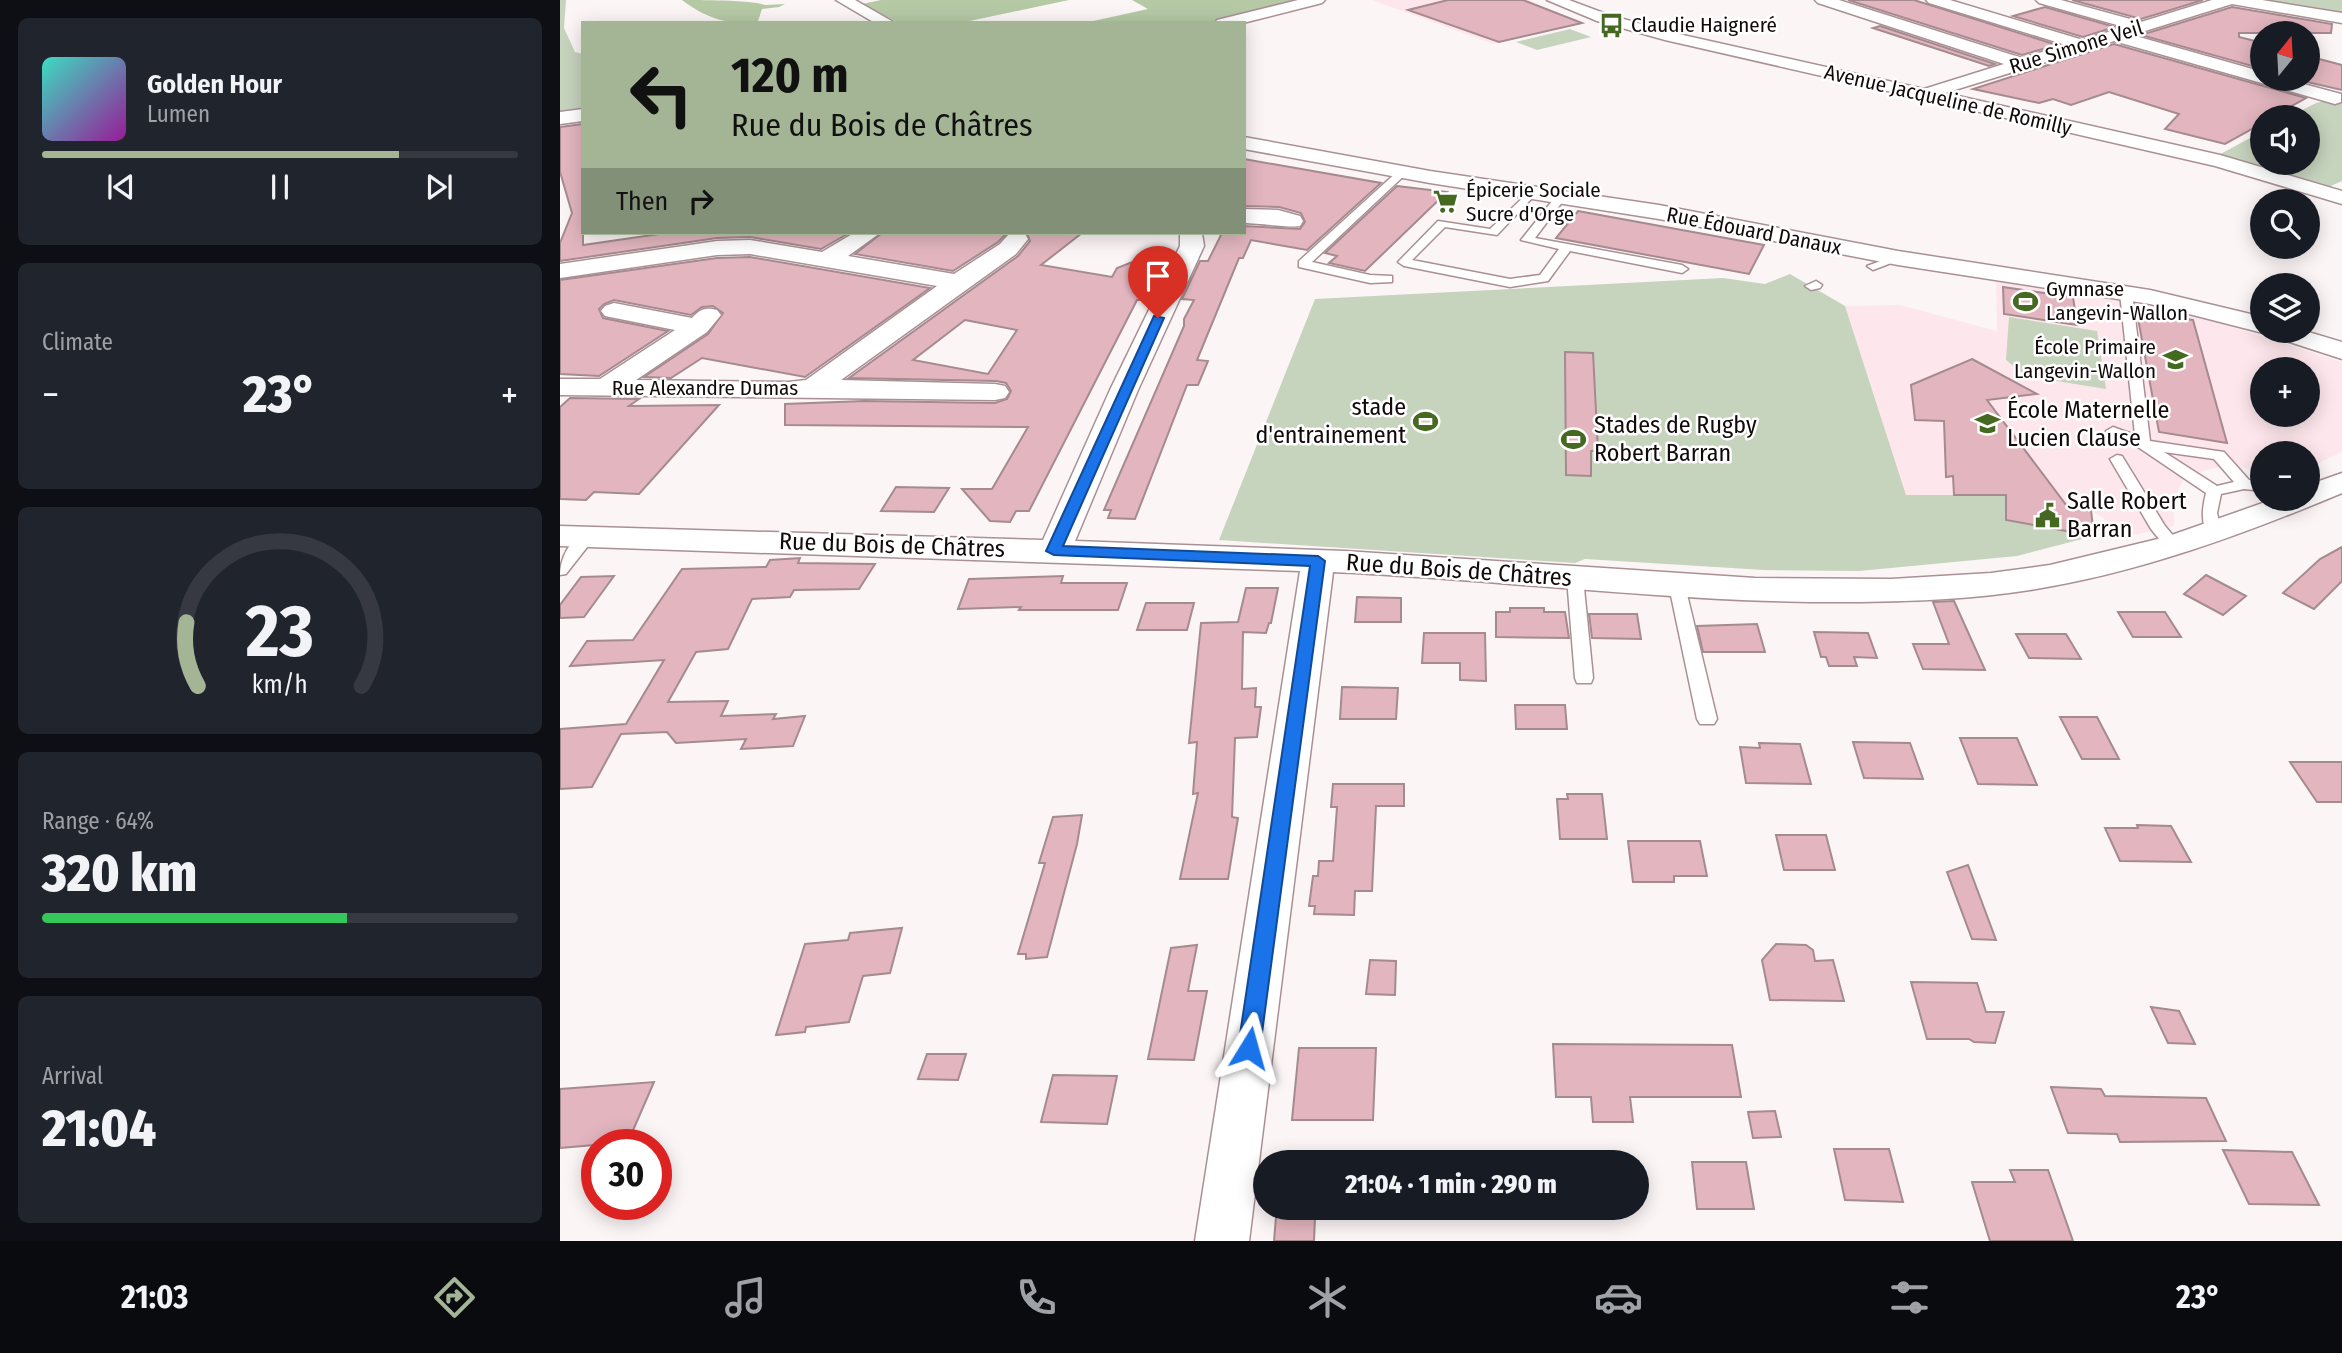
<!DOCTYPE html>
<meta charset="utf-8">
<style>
body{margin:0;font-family:"Fira Sans Condensed",sans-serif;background:#20242c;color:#f1f3f6;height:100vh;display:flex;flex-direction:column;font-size:26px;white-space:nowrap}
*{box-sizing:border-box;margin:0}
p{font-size:23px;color:#9ea1a6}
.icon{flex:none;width:38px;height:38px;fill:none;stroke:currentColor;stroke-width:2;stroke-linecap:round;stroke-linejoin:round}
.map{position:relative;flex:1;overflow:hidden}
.details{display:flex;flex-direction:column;gap:18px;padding:18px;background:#0d0f14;width:560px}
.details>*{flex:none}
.guide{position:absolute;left:21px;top:21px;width:665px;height:214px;border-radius:0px;box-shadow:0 4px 18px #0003;background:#a4b596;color:#111;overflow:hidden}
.needle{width:46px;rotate:18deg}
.controls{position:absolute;left:1690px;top:21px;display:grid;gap:14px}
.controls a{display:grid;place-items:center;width:70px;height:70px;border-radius:50%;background:#171b24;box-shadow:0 4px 18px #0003;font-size:35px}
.speed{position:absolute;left:21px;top:1129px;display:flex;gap:14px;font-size:35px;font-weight:700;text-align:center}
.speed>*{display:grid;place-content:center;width:91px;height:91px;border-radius:50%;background:#171b24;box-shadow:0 4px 18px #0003;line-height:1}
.speed .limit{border:10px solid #d22;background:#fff;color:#111}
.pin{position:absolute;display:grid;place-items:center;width:60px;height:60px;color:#fff;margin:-72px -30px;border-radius:50% 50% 50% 0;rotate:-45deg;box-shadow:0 0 7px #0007}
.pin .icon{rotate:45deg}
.me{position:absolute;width:77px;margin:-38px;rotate:8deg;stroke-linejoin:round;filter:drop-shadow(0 0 5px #0008)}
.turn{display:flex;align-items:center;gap:24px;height:147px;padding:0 35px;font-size:32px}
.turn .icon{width:91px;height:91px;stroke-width:2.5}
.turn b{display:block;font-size:49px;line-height:60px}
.then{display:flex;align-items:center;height:66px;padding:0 35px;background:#0003;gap:14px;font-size:26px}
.big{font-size:52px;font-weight:800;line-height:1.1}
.details .card{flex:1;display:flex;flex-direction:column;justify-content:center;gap:10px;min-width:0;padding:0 24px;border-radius:10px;background:#20242c}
.details .dial{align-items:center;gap:0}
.dial svg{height:182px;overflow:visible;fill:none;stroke:#363941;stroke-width:7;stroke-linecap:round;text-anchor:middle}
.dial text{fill:#f1f3f6;stroke:none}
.song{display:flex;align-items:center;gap:21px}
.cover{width:84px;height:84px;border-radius:10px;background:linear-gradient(135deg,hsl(170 70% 55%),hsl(300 70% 35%))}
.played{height:7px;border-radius:4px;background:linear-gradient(90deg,#a4b596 75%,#363941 75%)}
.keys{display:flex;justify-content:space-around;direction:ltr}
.heat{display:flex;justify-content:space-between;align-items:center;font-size:38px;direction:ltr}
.charge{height:10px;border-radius:5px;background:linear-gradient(90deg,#34c759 64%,#363941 0)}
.trip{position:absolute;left:693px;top:1150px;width:396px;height:70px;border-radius:35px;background:#171b24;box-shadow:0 4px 18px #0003;font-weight:800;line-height:70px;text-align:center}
.menu{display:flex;height:112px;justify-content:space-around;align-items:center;background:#090b0e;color:#9ea1a6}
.menu .icon{width:49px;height:49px}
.menu .selected{color:#a4b596}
.menu b{font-size:32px;color:#f1f3f6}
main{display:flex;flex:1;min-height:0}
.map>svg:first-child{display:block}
.built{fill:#fee7ec;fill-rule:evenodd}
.green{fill:#c6d3bd}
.forest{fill:#b5c9a5}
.building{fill:#e3b6bf;stroke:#a58a8f;stroke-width:2;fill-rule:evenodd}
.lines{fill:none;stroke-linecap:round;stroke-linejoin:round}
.lane-casing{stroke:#aa9095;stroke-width:3}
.street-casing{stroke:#aa9095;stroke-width:3}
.lane{fill:#fff;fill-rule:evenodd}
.street{fill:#fff;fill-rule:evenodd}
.route{fill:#1a73e8;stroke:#114b97;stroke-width:2}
.labels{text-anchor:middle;stroke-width:5;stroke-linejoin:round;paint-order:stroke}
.far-poi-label{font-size:21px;fill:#12090b;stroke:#fff;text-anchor:start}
.far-street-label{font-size:21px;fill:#12090b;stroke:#fff}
.poi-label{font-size:24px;fill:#12090b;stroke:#fff;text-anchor:start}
.street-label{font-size:24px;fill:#12090b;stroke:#fff}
</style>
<main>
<section class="details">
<div class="card">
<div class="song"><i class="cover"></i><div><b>Golden Hour</b><p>Lumen</p></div></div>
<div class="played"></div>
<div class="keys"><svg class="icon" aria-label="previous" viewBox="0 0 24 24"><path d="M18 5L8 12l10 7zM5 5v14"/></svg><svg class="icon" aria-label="pause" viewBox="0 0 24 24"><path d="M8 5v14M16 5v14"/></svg><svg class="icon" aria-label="next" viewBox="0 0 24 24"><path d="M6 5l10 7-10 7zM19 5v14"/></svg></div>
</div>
<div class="card"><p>Climate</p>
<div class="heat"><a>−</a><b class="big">23°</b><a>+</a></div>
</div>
<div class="card dial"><svg viewBox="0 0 100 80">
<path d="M14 69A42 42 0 1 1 86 69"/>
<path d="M14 69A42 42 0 0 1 9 41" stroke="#a4b596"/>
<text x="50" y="56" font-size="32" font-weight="700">23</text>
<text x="50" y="72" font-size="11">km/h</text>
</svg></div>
<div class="card"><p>Range · 64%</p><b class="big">320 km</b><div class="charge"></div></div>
<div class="card"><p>Arrival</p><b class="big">21:04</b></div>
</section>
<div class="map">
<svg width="1782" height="1241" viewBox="0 0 1782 1241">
<rect width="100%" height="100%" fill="#fbf5f6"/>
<g class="built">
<polygon points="812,0 969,0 1022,23 933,44"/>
<path d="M1436,281L1567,301L1638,316L1782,362V452L1748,468V453H1703V470L1668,466L1646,470L1625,477L1614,499V526L1569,536L1531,510L1446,495H1346L1285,306L1340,305L1437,331ZM1703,369H1748V415H1703Z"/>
</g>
<g class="green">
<polygon points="0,0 6,0 4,28 15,52 23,54 23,114 0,116"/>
<polygon points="1693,0 1782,0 1782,15"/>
<polygon points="1010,29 1031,37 977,50 956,42"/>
<polygon points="1782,97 1782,181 1764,189 1655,157 1703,131 1703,163 1748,163 1748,117 1729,117 1756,103"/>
<polygon points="1230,274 1285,306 1346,495 1446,495 1446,520 1534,536 1457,556 1299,571 1204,570 1025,559 1015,563 659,540 755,299 1163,278 1205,284"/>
<polygon points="1449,317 1537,331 1546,389 1466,376 1446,360"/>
</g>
<g class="forest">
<path d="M122,0C140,0 192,0 205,5L225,4L219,7L202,9L198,21L221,23C178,23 158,27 122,0Z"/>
<polygon points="321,0 509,0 400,23 339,23 302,4"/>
<polygon points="572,0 747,0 650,23 524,23 588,9"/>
</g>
<g class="building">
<polygon points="888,0 963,0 1022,23 939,42 848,10"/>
<polygon points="1288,0 1354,0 1497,45 1462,55"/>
<polygon points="1512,0 1643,0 1581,19"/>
<polygon points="1485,7 1555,27 1523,37 1453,16"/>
<polygon points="1672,7 1772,24 1771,33 1679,33 1679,37 1703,43 1703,69 1581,35"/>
<polygon points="1320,26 1435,64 1429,66 1313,28"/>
<polygon points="1554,44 1746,98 1712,117 1703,117 1703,123 1665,144 1605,129 1619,114 1549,92 1511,105 1493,99 1479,103 1413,89"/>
<polygon points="1748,56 1782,65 1782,90 1734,79 1748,79"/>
<polygon points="23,124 23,245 106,233 289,233 261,249 190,237 157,238 0,261 0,243 12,213 0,172 0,127"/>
<polygon points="684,159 821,183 747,250 691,240 683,258 679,258 637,360 648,361 638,385 627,385 575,519 548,518 551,510 544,510 624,326 624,319 634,300 622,299 640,261 648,261 662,233 684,233 684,226 740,229 745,222 741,213 719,207 684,206"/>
<polygon points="837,186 887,192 805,271 769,263 777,256 765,253"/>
<polygon points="1018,211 1204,245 1189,274 996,238"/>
<polygon points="322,233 447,233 438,242 393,271 295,254"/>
<path d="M467,233H522L481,265L552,277L557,268L580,259L610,260L592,299L577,300L469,511H456L450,522L430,521L402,489H432L468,427L225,425V404L304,401L435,403L447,399L451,391L446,383L436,381L289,378L458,256L470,241ZM405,320L457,330L428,374L353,360Z"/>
<polygon points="190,257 370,288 245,377 142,358 111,378 84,377 148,334 163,313 153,306 142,307 131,315 54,300 44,304 39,309 43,318 108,331 39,376 0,374 0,280 157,258"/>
<polygon points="1443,287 1513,297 1517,325 1444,314"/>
<polygon points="1577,313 1633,320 1667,443 1599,432"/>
<polygon points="1005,352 1033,353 1038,451 1031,451 1031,476 1006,475"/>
<polygon points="1412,359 1477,394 1427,400 1507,506 1531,510 1534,536 1446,520 1446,495 1394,495 1393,476 1386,477 1384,421 1355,420 1351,385"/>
<polygon points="10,398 79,399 69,406 159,405 79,494 34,492 26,500 0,499 0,407"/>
<polygon points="336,487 389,488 374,512 321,511"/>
<polygon points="1782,547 1782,581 1754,609 1723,593 1760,559"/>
<polygon points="240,558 238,563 315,564 299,589 234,590 230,597 192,599 168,649 136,652 108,702 168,701 161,716 216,714 213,719 245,716 233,746 181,749 186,739 116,743 107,732 61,734 32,787 0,789 0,729 66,724 104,660 10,666 27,641 73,640 122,569 206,567 210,560"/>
<polygon points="1646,575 1686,596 1663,615 1624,594"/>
<polygon points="54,576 24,617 0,618 0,605 21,577"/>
<polygon points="503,576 501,583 567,583 558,610 459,610 461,607 398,609 409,579"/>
<polygon points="686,588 718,588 711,623 709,623 706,633 683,632 682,689 696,688 695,707 701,707 697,737 675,738 672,817 678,818 668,879 620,879 638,793 633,794 637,742 629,743 641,623 678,622"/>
<polygon points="797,597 841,598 841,622 795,622"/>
<polygon points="1394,601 1425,670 1363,669 1353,644 1389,644 1373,602"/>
<polygon points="586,603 634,603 627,630 577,630"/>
<polygon points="950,608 984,608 984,612 1005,612 1009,638 936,637 936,612 950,612"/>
<polygon points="1558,612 1605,612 1621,637 1573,637"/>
<polygon points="1029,614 1077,614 1081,639 1032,638"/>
<polygon points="1197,624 1205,652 1143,652 1137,626"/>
<polygon points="1254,632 1308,633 1317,658 1294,657 1297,666 1269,666 1266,657 1261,657"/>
<polygon points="864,633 925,633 926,681 900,680 900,663 862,663"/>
<polygon points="1456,634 1506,634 1521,659 1469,658"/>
<polygon points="782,687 838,688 836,719 780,719"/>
<polygon points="955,705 1005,705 1007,729 956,729"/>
<polygon points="1500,717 1537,717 1559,759 1522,759"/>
<polygon points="1400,738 1457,738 1477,785 1418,784"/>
<polygon points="1293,742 1350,743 1363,779 1304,778"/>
<polygon points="1199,743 1240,744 1251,784 1186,783 1180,747 1200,748"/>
<polygon points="1730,762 1782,762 1782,802 1757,802"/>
<polygon points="773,784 844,784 844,806 816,806 812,891 795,891 794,915 754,914 755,906 749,906 753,876 758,876 759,861 773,861 777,807 771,807"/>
<polygon points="1007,794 1042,794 1047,839 1000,839 997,799 1008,799"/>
<polygon points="522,815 517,844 487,957 466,959 466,954 458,954 485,863 479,863 493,817"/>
<polygon points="1577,825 1611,826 1631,862 1560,861 1545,828 1578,828"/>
<polygon points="1216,835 1266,835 1275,870 1224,870"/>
<polygon points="1068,841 1140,841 1147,876 1114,876 1114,882 1073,882"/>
<polygon points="1408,865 1436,940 1412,939 1387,872"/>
<polygon points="342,928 330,973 303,976 289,1022 246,1027 245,1032 216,1035 245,944 288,940 290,933"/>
<polygon points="1216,944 1246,945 1253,950 1255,961 1273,960 1284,1001 1210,1000 1202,960"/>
<polygon points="637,945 628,991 647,991 634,1060 588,1059 611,948"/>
<polygon points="810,960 836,961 835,995 806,994"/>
<polygon points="1351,982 1417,983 1426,1012 1444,1012 1435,1043 1414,1042 1409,1039 1367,1039"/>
<polygon points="1591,1007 1619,1011 1635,1044 1608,1043"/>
<polygon points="993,1044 1172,1045 1181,1097 1070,1097 1073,1122 1033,1122 1031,1097 996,1097"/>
<polygon points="739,1048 816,1048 813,1120 732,1120"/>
<polygon points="367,1054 406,1054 398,1080 358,1079"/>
<polygon points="493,1075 557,1076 547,1124 481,1122"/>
<polygon points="94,1082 71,1135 49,1136 46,1144 0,1148 0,1089"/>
<polygon points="1491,1087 1541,1089 1545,1096 1646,1098 1666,1141 1560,1142 1557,1134 1508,1133"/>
<polygon points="1215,1111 1221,1137 1193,1138 1188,1112"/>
<polygon points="1274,1149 1329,1149 1343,1202 1285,1200"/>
<polygon points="1663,1150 1732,1152 1759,1205 1689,1204"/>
<polygon points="1132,1162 1186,1162 1194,1209 1137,1209"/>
<polygon points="1450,1170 1488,1170 1513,1241 1430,1241 1412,1182 1455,1182"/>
<polygon points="716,1217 755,1217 754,1241 714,1241"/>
</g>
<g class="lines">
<defs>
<g id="lane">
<polygon points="838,171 847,173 752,262 810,275 832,276 832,282 810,283 739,267 739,261"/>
<polygon points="971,190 975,191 975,195 937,235 885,227 852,260 950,279 980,275 999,249 961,240 997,195 1001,194 1006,197 975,238 1122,265 1128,269 1122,273 1010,251 988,281 950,287 844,266 838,262 878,221 930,229"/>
<polygon points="1334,256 1344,258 1313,270 1307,266"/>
<polygon points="1256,281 1262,285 1260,288 1251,290 1245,286"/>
<path d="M1566,289L1572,293L1590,441L1664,452L1689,480L1703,481V491L1684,489L1661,494L1657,513L1662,534L1660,538H1648C1641,522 1642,509 1646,493L1578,447L1546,431L1553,427L1575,435L1560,293ZM1604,452L1654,459L1674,482L1657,486Z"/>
<polygon points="1557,455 1562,456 1605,526 1622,546 1620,550 1608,550 1591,529 1550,459"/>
<path d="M27,532L35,537L6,574L0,575C0,559 10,537 27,532Z"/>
<polygon points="1015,572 1023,578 1033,678 1031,683 1017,683 1015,678 1007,578"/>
<polygon points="1117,580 1125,586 1157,719 1154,724 1140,724 1137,719 1109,586"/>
</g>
<g id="street">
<polygon points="276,0 295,0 335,23 315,23"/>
<polygon points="738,0 765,0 762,3 683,23 655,23 657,20"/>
<polygon points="987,0 1009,0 1049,15 1114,33 1364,89 1444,64 1258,3 1255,0 1279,0 1462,58 1506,45 1369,3 1366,0 1390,0 1523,40 1564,27 1479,3 1476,0 1501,0 1581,22 1652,0 1702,0 1782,13 1782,23 1672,4 1572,35 1703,72 1703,79 1725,79 1781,94 1781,102 1775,104 1554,41 1385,93 1660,155 1782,191 1782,204 1655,166 1105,40 1037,21"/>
<polygon points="23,109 23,121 0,124 0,112"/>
<polygon points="684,137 870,171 1099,205 1338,251 1590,290 1703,317 1703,331 1745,331 1782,342 1782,359 1711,336 1707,332 1703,333 1590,304 1338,265 1099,219 870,183 684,149"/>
<path d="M684,209L718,210L740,216L743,221L740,226C730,228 698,223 684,223Z"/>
<path d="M294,233H320L288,256L394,274L440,244L449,234H465L468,239L456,254L281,380L435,384L445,386L449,392L445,398L435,400L0,395V379H40L115,330L45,316L41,311L45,306L54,303L132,318C140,309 145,307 157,310L161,315L147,332L76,380L229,382L246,380L377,286L190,254L157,255L0,278V264L157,241L190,240L262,252Z"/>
<path d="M620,233H642L644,246L578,390L515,541L785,551L1195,578L1331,579L1431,573L1490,565L1606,537L1714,499H1748V485L1782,473V493C1682,535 1578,573 1470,590C1414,599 1358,601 1301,602C1125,604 949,580 773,572L689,1241H635L740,571L0,546V526L483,540L550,390L620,246Z"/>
</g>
</defs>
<use href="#lane" class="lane-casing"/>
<use href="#street" class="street-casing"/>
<use href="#lane" class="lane"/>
<use href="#street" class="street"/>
</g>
<polygon class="route" points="594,316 604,318 503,546 758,556 765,561 700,1048 697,1055 689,1058 682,1055 678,1048 750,566 494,555 486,551"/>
<defs>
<symbol id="bus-bare" viewBox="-9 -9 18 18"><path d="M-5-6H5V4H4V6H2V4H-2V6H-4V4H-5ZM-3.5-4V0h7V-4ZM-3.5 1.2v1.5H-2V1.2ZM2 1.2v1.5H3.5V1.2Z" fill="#466921" stroke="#fff" stroke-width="2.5" paint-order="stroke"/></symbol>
<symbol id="supermarket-bare" viewBox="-9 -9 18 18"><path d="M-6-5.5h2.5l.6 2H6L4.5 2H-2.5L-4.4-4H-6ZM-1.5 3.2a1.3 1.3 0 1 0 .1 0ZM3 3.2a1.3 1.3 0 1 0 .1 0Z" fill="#466921" stroke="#fff" stroke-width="2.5" paint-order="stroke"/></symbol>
<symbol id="stadium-bare" viewBox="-9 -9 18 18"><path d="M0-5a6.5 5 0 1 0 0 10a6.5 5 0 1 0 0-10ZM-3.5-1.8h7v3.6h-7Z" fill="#466921" stroke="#fff" stroke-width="2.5" paint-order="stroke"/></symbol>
<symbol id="school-bare" viewBox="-9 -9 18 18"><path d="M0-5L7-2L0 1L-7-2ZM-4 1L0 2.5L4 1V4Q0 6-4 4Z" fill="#466921" stroke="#fff" stroke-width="2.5" paint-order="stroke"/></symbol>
<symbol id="civic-bare" viewBox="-9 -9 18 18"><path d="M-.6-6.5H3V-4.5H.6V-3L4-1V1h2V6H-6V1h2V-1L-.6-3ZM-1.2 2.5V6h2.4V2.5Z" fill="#466921" stroke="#fff" stroke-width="2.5" paint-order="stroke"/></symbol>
</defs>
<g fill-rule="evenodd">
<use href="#bus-bare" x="1034" y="8" width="35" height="35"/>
<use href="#supermarket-bare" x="868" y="184" width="35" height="35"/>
<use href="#stadium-bare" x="1448" y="284" width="35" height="35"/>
<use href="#school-bare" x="1598" y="342" width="35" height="35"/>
<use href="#stadium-bare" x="848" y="404" width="35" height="35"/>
<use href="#school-bare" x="1410" y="406" width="35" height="35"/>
<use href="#stadium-bare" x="996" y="422" width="35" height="35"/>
<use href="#civic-bare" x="1470" y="498" width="35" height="35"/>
</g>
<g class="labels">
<g class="far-poi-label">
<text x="1071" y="32">Claudie Haigneré</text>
<text x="906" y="197">Épicerie Sociale<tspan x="906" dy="24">Sucre d'Orge</tspan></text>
<text x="1486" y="296">Gymnase<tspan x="1486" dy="24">Langevin-Wallon</tspan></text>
<text x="1596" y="354" text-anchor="end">École Primaire<tspan x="1596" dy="24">Langevin-Wallon</tspan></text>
</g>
<g class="far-street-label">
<text transform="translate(1516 47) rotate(-17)" y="7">Rue Simone Veil</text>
<text transform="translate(1388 100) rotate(13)" y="7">Avenue Jacqueline de Romilly</text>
<text transform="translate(1194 231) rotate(11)" y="7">Rue Édouard Danaux</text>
<text x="145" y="395">Rue Alexandre Dumas</text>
</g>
<g class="poi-label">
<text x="846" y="415" text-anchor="end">stade<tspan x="846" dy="28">d'entrainement</tspan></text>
<text x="1447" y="418">École Maternelle<tspan x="1447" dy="28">Lucien Clause</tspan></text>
<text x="1034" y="433">Stades de Rugby<tspan x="1034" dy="28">Robert Barran</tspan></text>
<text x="1507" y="509">Salle Robert<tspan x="1507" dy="28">Barran</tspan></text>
</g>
<g class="street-label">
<text transform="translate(332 545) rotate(2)" y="8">Rue du Bois de Châtres</text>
<text transform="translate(899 570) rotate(4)" y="8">Rue du Bois de Châtres</text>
</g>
</g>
</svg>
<div class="controls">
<a><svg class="needle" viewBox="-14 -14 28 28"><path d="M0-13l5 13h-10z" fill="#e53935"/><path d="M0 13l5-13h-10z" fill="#9ea1a6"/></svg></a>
<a><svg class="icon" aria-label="sound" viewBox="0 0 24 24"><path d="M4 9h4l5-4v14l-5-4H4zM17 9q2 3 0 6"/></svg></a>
<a><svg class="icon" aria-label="search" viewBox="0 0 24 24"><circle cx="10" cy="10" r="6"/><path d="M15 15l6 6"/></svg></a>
<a><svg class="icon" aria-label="layers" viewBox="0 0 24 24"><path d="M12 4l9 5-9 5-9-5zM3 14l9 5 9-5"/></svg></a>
<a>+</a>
<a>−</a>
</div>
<div class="speed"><div class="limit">30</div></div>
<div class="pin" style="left:598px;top:318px;background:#d93025"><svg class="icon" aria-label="arrive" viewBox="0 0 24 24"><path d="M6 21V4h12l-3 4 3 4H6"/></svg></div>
<svg class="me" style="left:689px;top:1048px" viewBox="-20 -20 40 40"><path d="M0-17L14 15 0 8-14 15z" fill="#1a73e8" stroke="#fff" stroke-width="4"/></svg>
<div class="trip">21:04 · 1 min · 290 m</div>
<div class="guide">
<div class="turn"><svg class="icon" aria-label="left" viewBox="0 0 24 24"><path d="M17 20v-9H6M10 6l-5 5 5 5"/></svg><div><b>120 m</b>Rue du Bois de Châtres</div></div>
<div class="then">Then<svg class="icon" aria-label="right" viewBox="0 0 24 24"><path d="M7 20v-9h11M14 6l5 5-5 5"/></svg></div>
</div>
</div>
</main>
<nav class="menu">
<b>21:03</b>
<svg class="icon selected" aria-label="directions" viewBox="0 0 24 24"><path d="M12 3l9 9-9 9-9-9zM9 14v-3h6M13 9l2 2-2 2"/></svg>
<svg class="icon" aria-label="music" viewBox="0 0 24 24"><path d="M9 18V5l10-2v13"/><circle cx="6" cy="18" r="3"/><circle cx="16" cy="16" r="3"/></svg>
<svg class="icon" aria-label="phone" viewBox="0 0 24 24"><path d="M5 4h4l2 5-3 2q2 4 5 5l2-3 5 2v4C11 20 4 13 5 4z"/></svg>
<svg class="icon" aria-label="climate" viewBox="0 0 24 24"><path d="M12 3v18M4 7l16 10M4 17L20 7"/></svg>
<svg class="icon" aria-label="car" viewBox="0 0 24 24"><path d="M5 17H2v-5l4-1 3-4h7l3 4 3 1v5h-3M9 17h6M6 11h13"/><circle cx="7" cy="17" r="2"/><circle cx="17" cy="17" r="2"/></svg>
<svg class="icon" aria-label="filters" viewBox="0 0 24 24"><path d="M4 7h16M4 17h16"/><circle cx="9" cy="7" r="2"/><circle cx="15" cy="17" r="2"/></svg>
<b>23°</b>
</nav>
